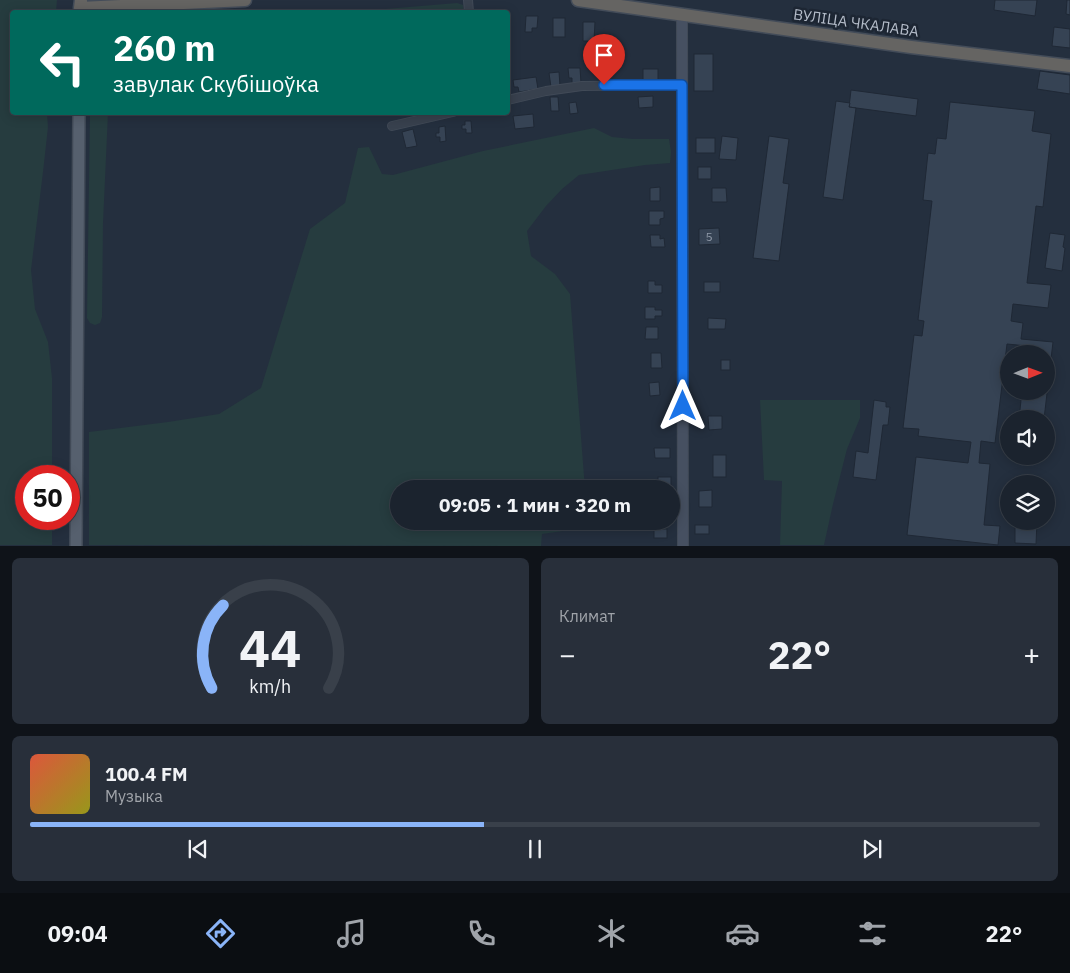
<!DOCTYPE html>
<html lang="ru">
<meta charset="utf-8">
<style>
body{margin:0;font-family:"IBM Plex Sans",sans-serif;background:#282f3a;color:#f1f3f6;height:100vh;display:flex;flex-direction:column;font-size:19px;white-space:nowrap}
*{box-sizing:border-box;margin:0}
p{font-size:16px;color:#a0a4aa}
.icon{flex:none;width:28px;height:28px;fill:none;stroke:currentColor;stroke-width:2;stroke-linecap:round;stroke-linejoin:round}
.map{position:relative;height:546px;overflow:hidden}
.details{display:flex;flex-direction:column;gap:12px;padding:12px;background:#0f1319;flex:1}
.details>*{flex:none}
.hud{position:absolute;left:10px;top:10px;width:500px;height:105px;border-radius:5px;box-shadow:0 2px 12px #0003,0 0 0 1px #39404a;background:#00695c;color:#fff;overflow:hidden}
.needle{width:32px;rotate:89deg}
.tools{position:absolute;left:1000px;top:345px;display:grid;gap:10px}
.tools a{display:grid;place-items:center;width:55px;height:55px;border-radius:50%;background:#1b232e;box-shadow:0 2px 12px #0003,0 0 0 1px #39404a;font-size:25px}
.speed{position:absolute;left:15px;top:465px;display:flex;gap:10px;font-size:25px;font-weight:700;text-align:center}
.speed>*{display:grid;place-content:center;width:65px;height:65px;border-radius:50%;background:#1b232e;box-shadow:0 2px 12px #0003,0 0 0 1px #39404a;line-height:1}
.speed .limit{border:8px solid #d22;background:#fff;color:#111}
.pin{position:absolute;display:grid;place-items:center;width:42px;height:42px;color:#fff;margin:-51px -21px;border-radius:50% 50% 50% 0;rotate:-45deg;box-shadow:0 0 5px #0007}
.pin .icon{rotate:45deg}
.me{position:absolute;width:55px;margin:-28px;rotate:0deg;stroke-linejoin:round;filter:drop-shadow(0 0 4px #0008)}
.turn{display:flex;align-items:center;gap:18px;height:105px;padding:0 20px;font-size:22px}
.turn .icon{width:65px;height:65px;stroke-width:2.5}
.turn b{display:block;font-size:35px;line-height:42px}
.big{font-size:38px;font-weight:800;line-height:1.1}
.details .tile{flex:1;display:flex;flex-direction:column;justify-content:center;gap:8px;min-width:0;padding:0 18px;border-radius:8px;background:#282f3a}
.details .dial{align-items:center;gap:0}
.dial svg{height:130px;overflow:visible;fill:none;stroke:#39404a;stroke-width:7;stroke-linecap:round;text-anchor:middle}
.dial text{fill:#f1f3f6;stroke:none}
.song{display:flex;align-items:center;gap:15px}
.cover{width:60px;height:60px;border-radius:8px;background:linear-gradient(135deg,hsl(10 70% 55%),hsl(60 70% 35%))}
.played{height:5px;border-radius:2px;background:linear-gradient(90deg,#8ab4f8 45%,#39404a 45%)}
.keys{display:flex;justify-content:space-around;direction:ltr}
.heat{display:flex;justify-content:space-between;align-items:center;font-size:28px;direction:ltr}
.details .tiles{flex:1;display:grid;gap:12px;grid-template-columns:1fr 1fr}
.tile:last-child{grid-column:span 2}
.trip{position:absolute;left:390px;top:480px;width:290px;height:50px;border-radius:25px;background:#1b232e;box-shadow:0 2px 12px #0003,0 0 0 1px #39404a;font-weight:800;line-height:50px;text-align:center}
.tab-bar{display:flex;height:80px;justify-content:space-around;align-items:center;background:#0b0e12;color:#a0a4aa}
.tab-bar .icon{width:35px;height:35px}
.tab-bar .selected{color:#8ab4f8}
.tab-bar b{font-size:22px;color:#f1f3f6}
.map>svg:first-child{display:block}
.green{fill:#263c3f}
.building{fill:#364354;stroke:#1f2835}
.lines{fill:none;stroke-linecap:round;stroke-linejoin:round}
.minor-casing{stroke:#414a57;stroke-width:10}
.secondary-casing{stroke:#414a57;stroke-width:12}
.primary-casing{stroke:#414a57;stroke-width:14}
.trunk-casing{stroke:#434c59;stroke-width:15}
.minor{stroke:#38414e;stroke-width:8}
.secondary{stroke:#465061;stroke-width:10}
.primary{stroke:#56606e;stroke-width:11}
.trunk{stroke:#656462;stroke-width:12}
.route-casing{stroke:#114b97;stroke-width:12}
.route{stroke:#1a73e8;stroke-width:9}
.labels{text-anchor:middle;stroke-width:5;stroke-linejoin:round;paint-order:stroke}
.number-label{font-size:12px;fill:#929caa}
.street-label{font-size:15px;fill:#b4bcc9;stroke:#1d2633}
</style>
<div class="map">
<svg width="1070" height="546" viewBox="0 0 1070 546">
<rect width="100%" height="100%" fill="#242f3e"/>
<g class="green">
<polygon points="0,0 57,0 56,12 12,12 12,112 47,113 48,127 43,172 31,270 35,309 48,342 52,378 52,476 26,476 26,519 52,519 52,545 0,545"/>
<polygon points="457,3 463,5 464,12 349,12"/>
<polygon points="90,113 108,113 103,223 102,317 100,323 95,325 90,323 87,318"/>
<polygon points="594,128 612,137 633,139 669,139 671,152 670,163 645,165 579,175 562,189 546,206 527,231 531,256 555,274 570,294 585,489 399,489 399,521 583,521 577,529 542,534 541,546 89,545 89,432 168,422 219,414 261,388 310,229 345,203 358,148 369,147 382,174 393,175 483,151"/>
<polygon points="760,400 860,400 860,418 847,449 833,504 824,545 780,545 782,481 764,480"/>
</g>
<g class="building">
<polygon points="995,0 1037,0 1035,16 994,10"/>
<polygon points="1067,0 1070,0 1070,15 1066,14"/>
<polygon points="526,16 538,16 537,28 532,28 532,32 525,32"/>
<rect x="553" y="18" width="12" height="19"/>
<polygon points="583,22 595,22 594,41 583,41"/>
<polygon points="1054,27 1070,29 1070,48 1052,46"/>
<rect x="694" y="54" width="19" height="37"/>
<polygon points="568,68 580,68 581,83 572,83 572,78 569,78"/>
<rect x="643" y="69" width="15" height="11"/>
<polygon points="1040,71 1070,75 1070,94 1037,89"/>
<polygon points="559,72 560,86 551,87 549,73"/>
<polygon points="536,77 538,89 519,92 518,87 514,87 513,80"/>
<polygon points="851,90 918,99 916,116 849,107"/>
<polygon points="653,96 653,107 639,108 638,97"/>
<polygon points="550,97 558,97 559,111 551,111"/>
<polygon points="836,101 850,103 849,107 856,108 843,200 823,197"/>
<polygon points="576,102 578,113 570,114 569,103"/>
<polygon points="950,102 1035,111 1032,131 1051,134 1043,207 1036,206 1027,283 1051,285 1048,308 1013,304 1011,321 1023,323 1021,339 1053,342 1044,419 1019,419 1022,391 1046,391 1046,354 1026,354 1027,346 1007,344 995,443 981,441 979,463 990,464 984,525 1000,526 998,545 907,535 916,457 968,463 971,442 918,436 919,429 903,428 914,335 922,336 924,321 918,320 932,201 923,200 928,153 935,154 937,138 946,139"/>
<polygon points="533,114 534,127 515,129 513,116"/>
<polygon points="465,121 471,121 472,133 466,133 466,129 462,129 462,125 465,125"/>
<polygon points="445,126 446,141 440,142 440,137 436,137 436,133 439,133 439,127"/>
<polygon points="413,129 417,146 406,148 402,132"/>
<polygon points="722,136 738,138 736,160 719,159"/>
<polygon points="769,136 789,139 783,183 789,184 779,261 753,258"/>
<rect x="696" y="138" width="19" height="15"/>
<rect x="698" y="167" width="13" height="12"/>
<polygon points="660,187 660,201 650,201 650,188"/>
<polygon points="712,188 726,188 727,202 712,202"/>
<polygon points="649,211 664,211 664,218 660,219 660,225 649,225"/>
<polygon points="719,228 720,244 699,245 699,229"/>
<polygon points="1050,233 1065,235 1063,247 1065,248 1062,271 1045,268"/>
<polygon points="650,235 660,235 660,239 664,238 665,247 651,247"/>
<polygon points="648,281 655,281 655,285 662,285 662,293 648,293"/>
<rect x="704" y="282" width="16" height="10"/>
<polygon points="645,307 655,307 655,310 662,310 662,316 655,316 655,319 645,319"/>
<polygon points="708,318 726,319 725,329 708,329"/>
<polygon points="646,327 658,327 658,339 645,339"/>
<polygon points="651,353 661,353 662,368 651,368"/>
<rect x="721" y="360" width="9" height="10"/>
<polygon points="659,382 660,395 650,396 649,383"/>
<polygon points="874,400 886,402 886,407 890,407 888,425 883,425 876,480 853,477 856,451 868,453"/>
<polygon points="708,416 722,416 722,429 709,430"/>
<polygon points="654,448 670,448 670,458 655,458"/>
<rect x="713" y="455" width="13" height="22"/>
<rect x="658" y="477" width="13" height="12"/>
<polygon points="712,490 712,507 699,507 699,491"/>
<polygon points="1015,521 1037,521 1036,544 1015,543"/>
<rect x="695" y="525" width="14" height="9"/>
<rect x="654" y="529" width="13" height="9"/>
</g>
<g class="lines">
<defs>
<g id="minor">
<polyline points="468,0 469,12"/>
<polyline points="508,100 546,91 582,86 682,85"/>
<polyline points="392,126 453,112"/>
</g>
<polyline id="secondary" points="682,15 683,546"/>
<polyline id="primary" points="76,546 79,112"/>
<g id="trunk">
<polyline points="81,0 80,8 245,0"/>
<polyline points="578,0 911,47 1070,66"/>
</g>
</defs>
<use href="#minor" class="minor-casing"/>
<use href="#secondary" class="secondary-casing"/>
<use href="#primary" class="primary-casing"/>
<use href="#trunk" class="trunk-casing"/>
<use href="#minor" class="minor"/>
<use href="#secondary" class="secondary"/>
<use href="#primary" class="primary"/>
<use href="#trunk" class="trunk"/>
</g>
<g class="lines">
<defs>
<polyline id="route" points="604,85 682,85 683,406"/>
</defs>
<use href="#route" class="route-casing"/>
<use href="#route" class="route"/>
</g>
<g class="labels">
<g class="number-label">
<text x="709" y="241">5</text>
</g>
<g class="street-label">
<text transform="translate(856 23) rotate(8)" y="5">ВУЛІЦА ЧКАЛАВА</text>
</g>
</g>
</svg>
<div class="tools">
<a><svg class="needle" viewBox="-14 -14 28 28"><path d="M0-13l5 13h-10z" fill="#e53935"/><path d="M0 13l5-13h-10z" fill="#a0a4aa"/></svg></a>
<a><svg class="icon" aria-label="sound" viewBox="0 0 24 24"><path d="M4 9h4l5-4v14l-5-4H4zM17 9q2 3 0 6"/></svg></a>
<a><svg class="icon" aria-label="layers" viewBox="0 0 24 24"><path d="M12 4l9 5-9 5-9-5zM3 14l9 5 9-5"/></svg></a>
</div>
<div class="speed"><div class="limit">50</div></div>
<div class="pin" style="left:604px;top:85px;background:#d93025"><svg class="icon" aria-label="arrive" viewBox="0 0 24 24"><path d="M6 21V4h12l-3 4 3 4H6"/></svg></div>
<svg class="me" style="left:683px;top:406px" viewBox="-20 -20 40 40"><path d="M0-17L14 15 0 8-14 15z" fill="#1a73e8" stroke="#fff" stroke-width="4"/></svg>
<div class="trip">09:05 · 1 мин · 320 m</div>
<div class="hud">
<div class="turn"><svg class="icon" aria-label="left" viewBox="0 0 24 24"><path d="M17 20v-9H6M10 6l-5 5 5 5"/></svg><div><b>260 m</b>завулак Скубішоўка</div></div>
</div>
</div>
<section class="details">
<div class="tiles">
<div class="tile dial"><svg viewBox="0 0 100 80">
<path d="M14 69A42 42 0 1 1 86 69"/>
<path d="M14 69A42 42 0 0 1 21 18" stroke="#8ab4f8"/>
<text x="50" y="56" font-size="32" font-weight="700">44</text>
<text x="50" y="72" font-size="11">km/h</text>
</svg></div>
<div class="tile"><p>Климат</p>
<div class="heat"><a>−</a><b class="big">22°</b><a>+</a></div>
</div>
<div class="tile">
<div class="song"><i class="cover"></i><div><b>100.4 FM</b><p>Музыка</p></div></div>
<div class="played"></div>
<div class="keys"><svg class="icon" aria-label="previous" viewBox="0 0 24 24"><path d="M18 5L8 12l10 7zM5 5v14"/></svg><svg class="icon" aria-label="pause" viewBox="0 0 24 24"><path d="M8 5v14M16 5v14"/></svg><svg class="icon" aria-label="next" viewBox="0 0 24 24"><path d="M6 5l10 7-10 7zM19 5v14"/></svg></div>
</div>
</div>
</section>
<nav class="tab-bar">
<b>09:04</b>
<svg class="icon selected" aria-label="directions" viewBox="0 0 24 24"><path d="M12 3l9 9-9 9-9-9zM9 14v-3h6M13 9l2 2-2 2"/></svg>
<svg class="icon" aria-label="music" viewBox="0 0 24 24"><path d="M9 18V5l10-2v13"/><circle cx="6" cy="18" r="3"/><circle cx="16" cy="16" r="3"/></svg>
<svg class="icon" aria-label="phone" viewBox="0 0 24 24"><path d="M5 4h4l2 5-3 2q2 4 5 5l2-3 5 2v4C11 20 4 13 5 4z"/></svg>
<svg class="icon" aria-label="climate" viewBox="0 0 24 24"><path d="M12 3v18M4 7l16 10M4 17L20 7"/></svg>
<svg class="icon" aria-label="car" viewBox="0 0 24 24"><path d="M5 17H2v-5l4-1 3-4h7l3 4 3 1v5h-3M9 17h6M6 11h13"/><circle cx="7" cy="17" r="2"/><circle cx="17" cy="17" r="2"/></svg>
<svg class="icon" aria-label="filters" viewBox="0 0 24 24"><path d="M4 7h16M4 17h16"/><circle cx="9" cy="7" r="2"/><circle cx="15" cy="17" r="2"/></svg>
<b>22°</b>
</nav>
